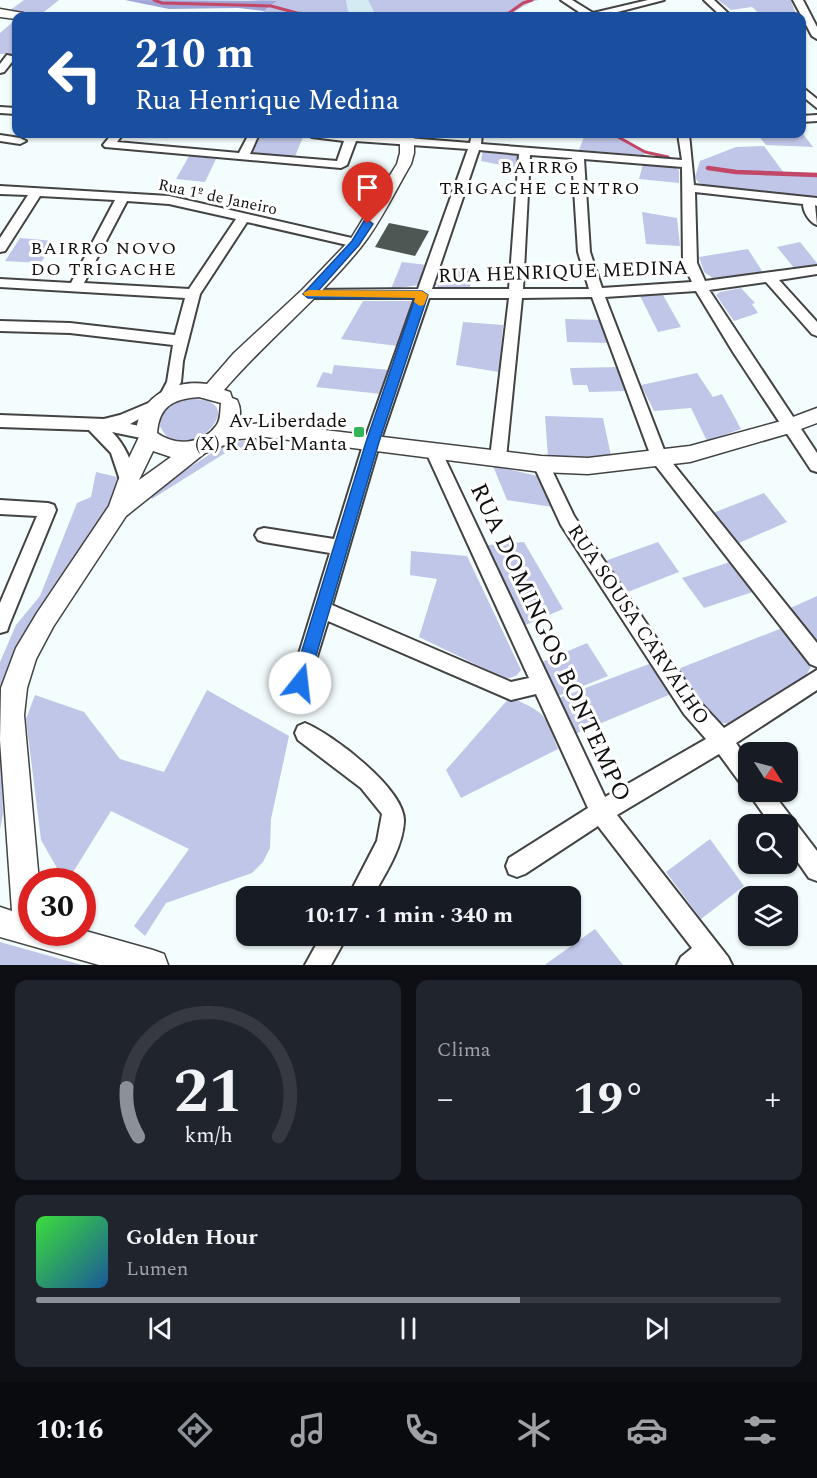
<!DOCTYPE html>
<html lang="pt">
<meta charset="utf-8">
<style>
body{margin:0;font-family:Spectral,serif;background:#20242c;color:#f1f3f6;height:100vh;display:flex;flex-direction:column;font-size:22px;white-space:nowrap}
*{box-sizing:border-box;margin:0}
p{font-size:20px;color:#9ea1a6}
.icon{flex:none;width:33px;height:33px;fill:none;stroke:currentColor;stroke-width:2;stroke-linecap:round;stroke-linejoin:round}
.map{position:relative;height:965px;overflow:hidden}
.side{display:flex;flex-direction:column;gap:15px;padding:15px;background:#0d0f14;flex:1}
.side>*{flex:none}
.hud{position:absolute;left:12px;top:12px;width:794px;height:126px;border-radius:12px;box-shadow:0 2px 4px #0004;background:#1a4fa0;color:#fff;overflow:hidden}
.needle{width:39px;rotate:126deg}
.tools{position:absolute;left:738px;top:742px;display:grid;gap:12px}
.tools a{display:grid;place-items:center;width:60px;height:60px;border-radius:12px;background:#171b24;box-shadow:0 2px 4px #0004;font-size:30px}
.speed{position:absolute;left:18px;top:868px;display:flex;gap:12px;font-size:30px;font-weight:700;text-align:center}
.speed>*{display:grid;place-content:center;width:78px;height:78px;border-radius:50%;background:#171b24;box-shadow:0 2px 4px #0004;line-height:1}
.speed .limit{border:9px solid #d22;background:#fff;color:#111}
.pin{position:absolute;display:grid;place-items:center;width:51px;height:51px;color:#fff;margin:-62px -26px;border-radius:50% 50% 50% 0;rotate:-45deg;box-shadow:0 0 6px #0007}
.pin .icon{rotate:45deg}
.me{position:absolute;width:66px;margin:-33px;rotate:16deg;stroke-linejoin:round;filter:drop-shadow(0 0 4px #0008)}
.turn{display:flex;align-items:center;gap:21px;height:126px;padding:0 24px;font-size:27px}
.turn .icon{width:78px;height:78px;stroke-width:2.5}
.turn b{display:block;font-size:42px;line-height:51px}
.big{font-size:45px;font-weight:700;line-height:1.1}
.side .card{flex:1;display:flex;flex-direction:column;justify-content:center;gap:9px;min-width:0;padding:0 21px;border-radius:12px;background:#20242c}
.side .dial{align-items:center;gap:0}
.dial svg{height:156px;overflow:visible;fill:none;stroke:#363941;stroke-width:7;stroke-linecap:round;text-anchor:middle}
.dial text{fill:#f1f3f6;stroke:none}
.song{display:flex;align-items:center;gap:18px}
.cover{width:72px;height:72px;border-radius:9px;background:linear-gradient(135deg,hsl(120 70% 55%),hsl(210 70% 35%))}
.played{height:6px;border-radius:3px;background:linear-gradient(90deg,#8c9099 65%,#363941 65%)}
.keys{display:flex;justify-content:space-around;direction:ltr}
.heat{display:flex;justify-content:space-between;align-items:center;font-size:33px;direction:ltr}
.side .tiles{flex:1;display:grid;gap:15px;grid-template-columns:1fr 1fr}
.card:last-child{grid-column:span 2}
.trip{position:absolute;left:236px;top:886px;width:345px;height:60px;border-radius:12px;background:#171b24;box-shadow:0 2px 4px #0004;font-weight:700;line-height:60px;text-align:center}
.tab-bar{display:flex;height:96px;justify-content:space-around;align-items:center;background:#090b0e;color:#9ea1a6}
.tab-bar .icon{width:42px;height:42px}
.tab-bar .selected{color:#8c9099}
.tab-bar b{font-size:27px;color:#f1f3f6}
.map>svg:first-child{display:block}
.farmland{fill:#d5ebf3}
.green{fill:#bfc6e7}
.forest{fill:#9fa5d6}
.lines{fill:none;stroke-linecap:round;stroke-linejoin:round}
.stream-far1{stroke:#c34868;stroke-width:3}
.stream{stroke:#c34868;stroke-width:4.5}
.building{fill:#4d5855}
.minor-casing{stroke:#434343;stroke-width:4}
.tertiary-casing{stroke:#434343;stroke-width:3}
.minor{fill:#fff;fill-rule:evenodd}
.tertiary{fill:#fff;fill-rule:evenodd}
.route{fill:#1a73e8;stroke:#114b97;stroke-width:1.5}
.slow{fill:#f59e0b}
.poi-dot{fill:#32b659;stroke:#fff;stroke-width:2}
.labels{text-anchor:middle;stroke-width:6;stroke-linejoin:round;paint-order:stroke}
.far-street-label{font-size:16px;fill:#101010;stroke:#fff}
.far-neighbourhood-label{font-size:18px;letter-spacing:1.5px;fill:#101010;stroke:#fff}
.street-label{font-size:20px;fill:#101010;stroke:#fff}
.poi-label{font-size:20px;fill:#101010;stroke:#fff;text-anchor:end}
.near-street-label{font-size:24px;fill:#101010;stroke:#fff}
</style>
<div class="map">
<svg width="817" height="965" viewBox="0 0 817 965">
<rect width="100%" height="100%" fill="#f4fdfe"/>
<polygon class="farmland" points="346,0 368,0 376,16 405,14 408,16 349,16"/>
<g class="green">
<polygon points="24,0 59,0 39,16 9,11"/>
<polygon points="247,0 346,0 349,16 265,16 259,15 276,2"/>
<path d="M368,0H539C526,2 518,12 506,15C479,21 436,16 408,16L405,14L376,16Z"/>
<polygon points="718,0 791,0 796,14 762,16 752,7 731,10"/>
<polygon points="15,20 16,52 15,54 0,54 0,33"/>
<polygon points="801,131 813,147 766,145 757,134 801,134"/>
<polygon points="261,134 303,137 294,159 251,155"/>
<polygon points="585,134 612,134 644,153 644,155 579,150"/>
<polygon points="764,146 784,173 817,173 817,198 708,187 698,182 695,177 700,161 736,147"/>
<polygon points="483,150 520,154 517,168 481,161"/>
<polygon points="189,156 216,159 205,182 176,179"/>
<polygon points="643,164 674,167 679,170 679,183 639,179"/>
<polygon points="642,212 677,218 680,246 646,244"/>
<polygon points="20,238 54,241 41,263 5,261"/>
<polygon points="800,242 817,263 817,266 794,268 777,247"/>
<polygon points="748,249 764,274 716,280 704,272 699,257"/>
<polygon points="402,262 427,265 419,285 391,289"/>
<polygon points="442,267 475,271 469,290 438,287 436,284"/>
<polygon points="741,288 755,303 752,304 758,313 734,321 716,295 720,292"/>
<polygon points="663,295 681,327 658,332 640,296"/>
<polygon points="363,301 411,301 412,304 398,346 341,339"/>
<polygon points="565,319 602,320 610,343 567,342"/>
<polygon points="463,322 503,325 499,372 456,365"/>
<polygon points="334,365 390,370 381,394 316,387 323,372 332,374"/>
<polygon points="619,367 627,391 589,392 587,385 573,385 570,368"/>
<polygon points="697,373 713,397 722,394 741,429 707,441 691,408 654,411 641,385"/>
<path d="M189,399C260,397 181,475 160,426C160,409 174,402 189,399Z"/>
<polygon points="545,416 603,418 611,456 579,459 548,457"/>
<polygon points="252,439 275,441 273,446 230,450 152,499 149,494 224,445"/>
<polygon points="493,466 538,476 553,507 507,500"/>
<polygon points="96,472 117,477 113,500 0,727 3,814 0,829 0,662 16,625 40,596 77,503 91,497"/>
<polygon points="764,493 787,522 739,543 713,513"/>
<polygon points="524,542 563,609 523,626 487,545"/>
<polygon points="658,542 679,572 625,593 605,561"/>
<polygon points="411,551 467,556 521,670 516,676 506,679 419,637 437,579 410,575"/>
<polygon points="733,561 756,591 704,608 682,578"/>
<polygon points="817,596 817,642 786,610"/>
<polygon points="782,628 812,665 805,677 731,724 723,723 714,718 678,669"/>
<polygon points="587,643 608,676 558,696 542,662"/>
<polygon points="649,664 671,694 575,734 559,698"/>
<polygon points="207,690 289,736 271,819 270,848 263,862 252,873 166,903 145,936 134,926 189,849 111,811 67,882 65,882 41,840 26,719 35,695 84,712 120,759 164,772"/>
<path d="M510,697C547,714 544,712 558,749L461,798L446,770Z"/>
<polygon points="710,839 744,886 701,919 666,872"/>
<polygon points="595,929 623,965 546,965 546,964"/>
<polygon points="0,942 82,965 0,965"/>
</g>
<polygon class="forest" points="125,0 277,1 264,11 238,8 169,9"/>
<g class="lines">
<g class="stream-far1">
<polyline points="154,0 162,3 271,6 297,13 330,16"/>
<polyline points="489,16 509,13 523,3 532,0"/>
<polyline points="613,134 645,152 668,157"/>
</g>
<polyline class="stream" points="708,168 736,172 817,175"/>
</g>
<polygon class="building" points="389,223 429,231 415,256 375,247"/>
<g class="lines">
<defs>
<g id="minor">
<polygon points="561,0 572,0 593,13 648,0 664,0 602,16 585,16"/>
<polygon points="704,0 714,0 731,16 721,16"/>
<polygon points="793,0 803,0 817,27 817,39 812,36"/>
<polygon points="7,55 16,57 4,72 0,73 0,64"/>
<polygon points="801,86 817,99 817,108 801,95"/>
<polygon points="0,107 16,108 16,114 0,113"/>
<polygon points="817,115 817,121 801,122 801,116"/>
<path d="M112,134H123L117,142L239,153L249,134H259L250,154L337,161L344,141L312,137L307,134H358L470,143L472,134H482L481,144L682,160L678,134H689L694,185L817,198V206L815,205L817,225C810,223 803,212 803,204L695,192L697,263L705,281L817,266V274L779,280L817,322V336L812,334L766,282L709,290L817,453V472L811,470L733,352L696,291L605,297L666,455L817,643V667L810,664L653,462L592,297L522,298L506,458L504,462L498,464L492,462L490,458L509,298H429L380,442L332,605L511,682L529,678L425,450L427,446H439L605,797L706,739L684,714L561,525L533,464L535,460L541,458L547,460L574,516L698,700L724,728L817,670V690L736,743L748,760V787L741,784L719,754L617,815L728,957L732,965H677L681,957L692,948L598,826L525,874L517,877L509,874L506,866L509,858L588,808L536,694L511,700L328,621L307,689L300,692L293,689L290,683L330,553L264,542L258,540L255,535L258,530L264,528L334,539L364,442L415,298H308L301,294L308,290L418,289L468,149L356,141L347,165L341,168L105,147L103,145ZM479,150L519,154L509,289H432ZM530,155L572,158L578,252L589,289H523ZM584,159L682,167L683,263L692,282L602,288L590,252Z"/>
<polygon points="0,135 20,138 26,141 20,144 0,141"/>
<path d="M0,186L169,196L356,239L362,243L356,247L247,222L200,294L183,361L181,382L170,402L130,424L153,429L157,438L155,442H143L141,438L112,432C126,446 132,462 136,481L134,486L128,487L122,486L111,453L89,430L0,427V415L104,419L120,415L158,399L167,382L173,345L70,333L0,331V321L70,323L175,335L185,298L0,287V279L71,283L115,200L40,196L5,251L0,252V238L28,195L0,194ZM127,201L169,204L236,219L189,289L84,283Z"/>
<polygon points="0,500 48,503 54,505 56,510 9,625 7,631 0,633 0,603 37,516 0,514"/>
<path d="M305,723C332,734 405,789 404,821C403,847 385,875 372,897H348L377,841L382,814L361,788L298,740L295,733L298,726Z"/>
<polygon points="748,792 772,792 817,851 817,881 809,878 788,848 788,825 771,825"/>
<polygon points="321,936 347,936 331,965 305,965"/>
</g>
<g id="tertiary">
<polygon points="0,9 23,13 25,16 16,16 16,19 0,17"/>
<path d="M400,134H414V153L411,164C395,191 381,222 361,247C320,298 267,340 224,390L230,392L232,398L237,400C241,408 241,417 237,425L266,423L541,456L588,458L690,446L785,420L817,408V423L790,433L690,462L588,474L541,472L266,437L239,439L205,453L126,516L53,627L36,659L27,688L24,715L39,882H32V933H82V930L153,950L164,954L168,965H99L0,937V907L12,911L0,740L1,688L16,648L37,613L109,506L118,481L139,437C135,430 137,421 141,414C153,390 181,380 207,384L234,353L302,290L350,240L397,164L400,153ZM199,397L221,403C220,411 221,420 216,426C202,445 175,446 157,433C159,406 173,399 199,397ZM153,451L171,457L139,480Z"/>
</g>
</defs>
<use href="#minor" class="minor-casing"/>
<use href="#tertiary" class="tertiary-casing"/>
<use href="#minor" class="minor"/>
<use href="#tertiary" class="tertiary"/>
</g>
<polygon class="route" points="368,220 373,224 359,245 318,291 422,291 428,295 379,442 308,683 306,688 300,690 294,688 292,683 366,442 415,298 308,298 303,294 352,241 364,221"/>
<polygon class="slow" points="309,290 422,291 428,295 424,305 420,306 414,302 415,298 305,296 303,293"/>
<rect class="poi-dot" x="353" y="426" width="12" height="12" rx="3"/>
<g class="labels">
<g class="far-street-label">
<text transform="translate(218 196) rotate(12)" y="6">Rua 1º de Janeiro</text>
</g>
<g class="far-neighbourhood-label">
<text x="540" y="173">BAIRRO<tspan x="540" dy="21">TRIGACHE CENTRO</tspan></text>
<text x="104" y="254">BAIRRO NOVO<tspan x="104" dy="21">DO TRIGACHE</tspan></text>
</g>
<g class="street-label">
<text transform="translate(563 271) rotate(-2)" y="7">RUA HENRIQUE MEDINA</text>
<text transform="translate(639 624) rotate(56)" y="7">RUA SOUSA CARVALHO</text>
</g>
<g class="poi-label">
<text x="347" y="427">Av Liberdade<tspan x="347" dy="23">(X) R Abel Manta</tspan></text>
</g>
<g class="near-street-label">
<text transform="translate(551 642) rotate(65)" y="8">RUA DOMINGOS BONTEMPO</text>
</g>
</g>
</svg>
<div class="tools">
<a><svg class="needle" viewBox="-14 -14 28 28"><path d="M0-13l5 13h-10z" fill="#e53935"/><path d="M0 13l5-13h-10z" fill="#9ea1a6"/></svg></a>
<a><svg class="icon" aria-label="search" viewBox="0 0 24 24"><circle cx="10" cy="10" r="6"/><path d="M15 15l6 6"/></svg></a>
<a><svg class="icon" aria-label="layers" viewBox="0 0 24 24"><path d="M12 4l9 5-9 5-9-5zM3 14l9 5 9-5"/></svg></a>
</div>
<div class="speed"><div class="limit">30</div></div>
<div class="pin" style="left:368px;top:224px;background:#d93025"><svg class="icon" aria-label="arrive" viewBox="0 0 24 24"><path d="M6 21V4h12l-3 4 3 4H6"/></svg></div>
<svg class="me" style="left:300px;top:683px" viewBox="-20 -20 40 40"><circle r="19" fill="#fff"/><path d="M0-13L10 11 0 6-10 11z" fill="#1a73e8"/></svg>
<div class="trip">10:17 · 1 min · 340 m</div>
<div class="hud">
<div class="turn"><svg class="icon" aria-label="left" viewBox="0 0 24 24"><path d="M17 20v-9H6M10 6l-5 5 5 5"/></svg><div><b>210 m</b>Rua Henrique Medina</div></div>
</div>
</div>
<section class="side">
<div class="tiles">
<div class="card dial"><svg viewBox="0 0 100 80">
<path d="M14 69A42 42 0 1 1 86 69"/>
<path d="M14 69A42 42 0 0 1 8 44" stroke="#8c9099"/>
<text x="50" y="56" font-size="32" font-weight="700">21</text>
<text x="50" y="72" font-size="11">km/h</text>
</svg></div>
<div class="card"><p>Clima</p>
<div class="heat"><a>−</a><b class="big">19°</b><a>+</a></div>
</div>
<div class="card">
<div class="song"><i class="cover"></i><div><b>Golden Hour</b><p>Lumen</p></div></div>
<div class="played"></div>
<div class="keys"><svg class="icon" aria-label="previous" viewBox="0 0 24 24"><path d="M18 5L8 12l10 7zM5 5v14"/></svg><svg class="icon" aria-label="pause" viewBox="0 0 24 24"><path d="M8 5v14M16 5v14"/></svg><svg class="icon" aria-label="next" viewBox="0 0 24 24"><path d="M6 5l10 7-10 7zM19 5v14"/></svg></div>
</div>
</div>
</section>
<nav class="tab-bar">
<b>10:16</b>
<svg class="icon selected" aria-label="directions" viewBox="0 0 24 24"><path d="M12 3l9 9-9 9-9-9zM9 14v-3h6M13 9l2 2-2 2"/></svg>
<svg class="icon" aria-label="music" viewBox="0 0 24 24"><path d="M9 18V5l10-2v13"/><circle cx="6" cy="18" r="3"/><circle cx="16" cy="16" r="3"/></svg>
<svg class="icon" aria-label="phone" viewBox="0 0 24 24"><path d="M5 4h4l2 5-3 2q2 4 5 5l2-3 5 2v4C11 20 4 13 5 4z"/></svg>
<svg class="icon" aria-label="climate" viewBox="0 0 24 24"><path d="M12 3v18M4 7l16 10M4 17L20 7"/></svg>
<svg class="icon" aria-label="car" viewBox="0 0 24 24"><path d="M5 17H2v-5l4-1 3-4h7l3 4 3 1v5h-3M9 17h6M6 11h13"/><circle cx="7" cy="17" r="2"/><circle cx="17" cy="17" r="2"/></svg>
<svg class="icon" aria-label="filters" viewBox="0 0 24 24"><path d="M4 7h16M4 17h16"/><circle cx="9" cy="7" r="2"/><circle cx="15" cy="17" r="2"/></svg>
</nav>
